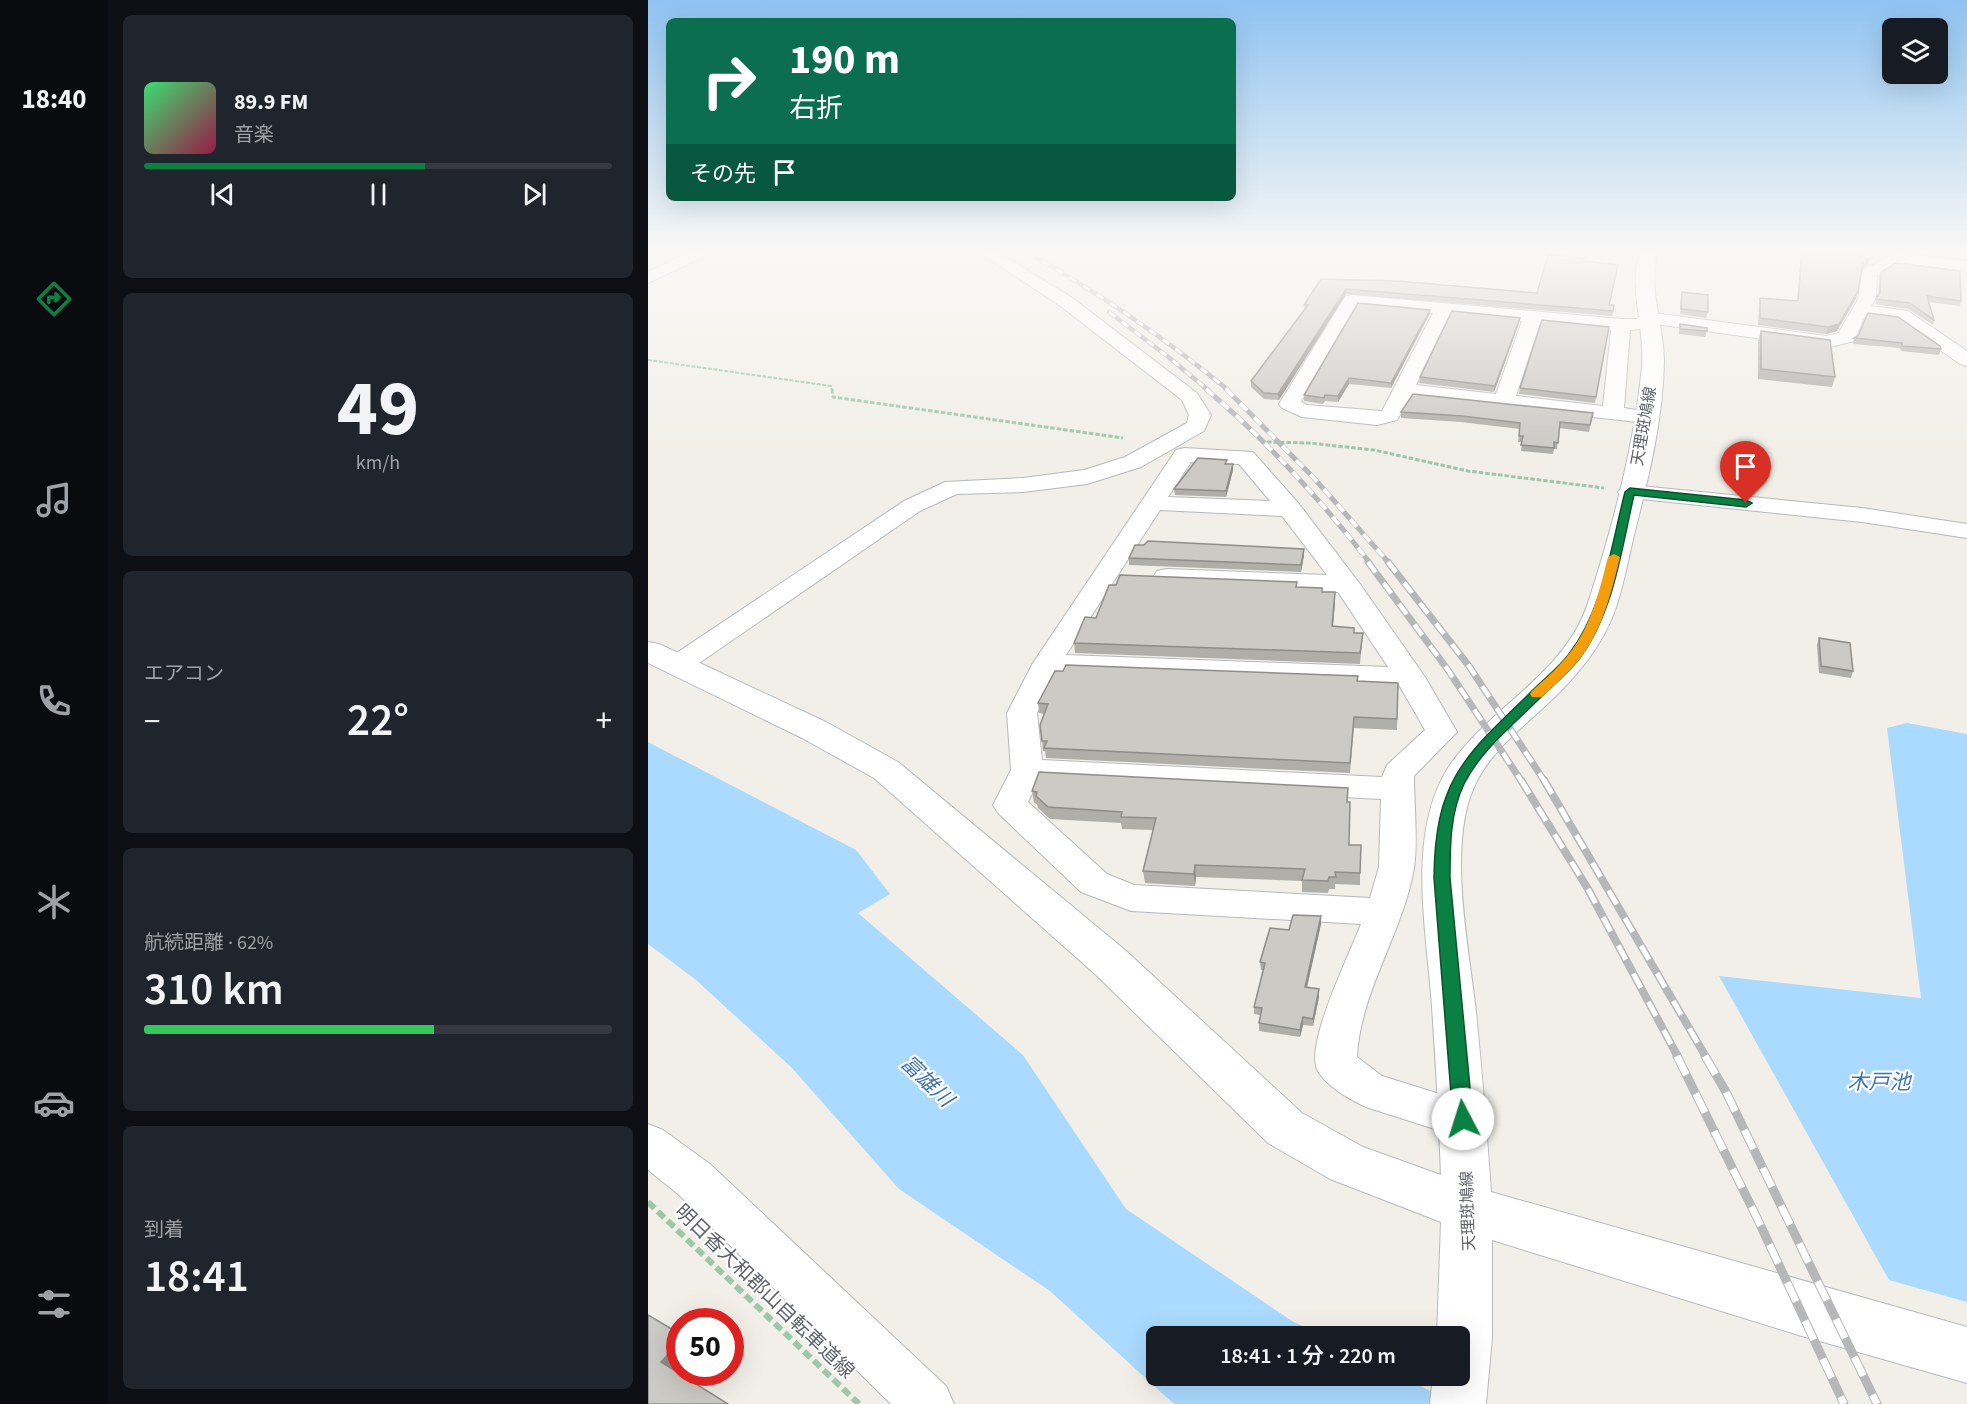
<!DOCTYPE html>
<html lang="ja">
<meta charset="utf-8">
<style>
body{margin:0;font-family:"Source Sans 3","Noto Sans JP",sans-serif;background:#20242c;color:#f1f3f6;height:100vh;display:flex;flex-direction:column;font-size:22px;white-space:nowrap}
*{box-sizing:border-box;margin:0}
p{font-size:20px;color:#9ea1a6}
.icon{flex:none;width:33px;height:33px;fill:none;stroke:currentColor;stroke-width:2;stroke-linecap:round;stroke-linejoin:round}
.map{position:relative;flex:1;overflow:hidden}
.sheet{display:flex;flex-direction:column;gap:15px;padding:15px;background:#0d0f14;width:540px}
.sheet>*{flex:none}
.hud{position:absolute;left:18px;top:18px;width:570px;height:183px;border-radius:9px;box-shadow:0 6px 24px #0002;background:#0b6e4f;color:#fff;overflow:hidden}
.fabs{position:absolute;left:1234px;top:18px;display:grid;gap:12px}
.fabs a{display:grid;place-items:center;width:66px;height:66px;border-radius:9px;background:#171b24;box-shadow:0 6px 24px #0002;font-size:30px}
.speed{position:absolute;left:18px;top:1308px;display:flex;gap:12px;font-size:30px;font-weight:700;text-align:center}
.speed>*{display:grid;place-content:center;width:78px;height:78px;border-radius:50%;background:#171b24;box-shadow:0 6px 24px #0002;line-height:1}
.speed .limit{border:9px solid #d22;background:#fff;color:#111}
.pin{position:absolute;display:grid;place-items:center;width:51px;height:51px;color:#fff;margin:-62px -26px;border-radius:50% 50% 50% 0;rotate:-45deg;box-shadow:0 0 6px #0007}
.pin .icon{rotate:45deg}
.me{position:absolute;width:66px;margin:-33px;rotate:355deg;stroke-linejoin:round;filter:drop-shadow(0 0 4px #0008)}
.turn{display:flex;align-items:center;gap:21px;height:126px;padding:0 24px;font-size:27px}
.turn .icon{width:78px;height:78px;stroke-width:2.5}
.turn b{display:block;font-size:42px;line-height:51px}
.then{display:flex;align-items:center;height:57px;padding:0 24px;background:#0003;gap:12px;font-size:22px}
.big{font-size:45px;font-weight:600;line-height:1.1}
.sheet .card{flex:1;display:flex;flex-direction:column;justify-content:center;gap:9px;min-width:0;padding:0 21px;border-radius:9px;background:#20242c}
.sheet .dial{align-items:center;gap:0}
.dial b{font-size:78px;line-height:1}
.song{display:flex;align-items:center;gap:18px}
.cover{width:72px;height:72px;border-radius:9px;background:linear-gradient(135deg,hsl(140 70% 55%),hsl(340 70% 35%))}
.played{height:6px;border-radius:3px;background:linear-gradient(90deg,#0b8043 60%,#363941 60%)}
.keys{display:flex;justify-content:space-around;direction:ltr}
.heat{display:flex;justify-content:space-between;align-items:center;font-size:33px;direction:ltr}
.charge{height:9px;border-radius:4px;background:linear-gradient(90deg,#34c759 62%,#363941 0)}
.trip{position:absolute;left:498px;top:1326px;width:324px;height:60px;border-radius:9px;background:#171b24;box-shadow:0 6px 24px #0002;font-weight:600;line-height:60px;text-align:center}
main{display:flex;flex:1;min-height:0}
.menu{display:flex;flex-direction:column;width:108px;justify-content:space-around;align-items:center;background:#090b0e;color:#9ea1a6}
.menu .icon{width:42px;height:42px}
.menu .current{color:#0b8043}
.menu b{font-size:27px;color:#f1f3f6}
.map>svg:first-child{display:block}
.water{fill:#aadaff}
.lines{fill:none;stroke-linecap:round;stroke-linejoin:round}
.street-casing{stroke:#b5b8bc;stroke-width:2}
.secondary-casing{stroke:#b6babf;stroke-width:2}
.path-far2{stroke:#9cc7a9;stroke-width:2;stroke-dasharray:4 1.5;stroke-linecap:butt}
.path-far1{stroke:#9cc7a9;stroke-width:3;stroke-dasharray:4.5 2;stroke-linecap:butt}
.path{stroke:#9cc7a9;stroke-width:6;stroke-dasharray:9 4.5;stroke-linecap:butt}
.street{fill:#fff;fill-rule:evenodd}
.secondary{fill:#fff;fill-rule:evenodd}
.rail-far4-casing{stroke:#b6b7b8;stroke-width:4.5}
.rail-far3-casing{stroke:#b6b7b8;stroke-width:5}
.rail-far2-casing{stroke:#b6b7b8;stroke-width:7}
.rail-far1-casing{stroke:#b6b7b8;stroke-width:8}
.rail-casing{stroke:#b6b7b8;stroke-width:9}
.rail-far4{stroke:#fff;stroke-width:3;stroke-dasharray:8;stroke-linecap:butt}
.rail-far3{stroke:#fff;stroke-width:4;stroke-dasharray:10;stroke-linecap:butt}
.rail-far2{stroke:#fff;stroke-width:4.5;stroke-dasharray:13;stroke-linecap:butt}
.rail-far1{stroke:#fff;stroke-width:5;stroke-dasharray:16;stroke-linecap:butt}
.rail{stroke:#fff;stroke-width:7;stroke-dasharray:21;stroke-linecap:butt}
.wall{fill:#afaea9}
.shaded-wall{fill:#8f8d8a}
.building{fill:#cccac5;stroke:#8f8d8a;stroke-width:1.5}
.route{fill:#0b8043;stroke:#07532c;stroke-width:1.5}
.slow{fill:#f59e0b}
.labels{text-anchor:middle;stroke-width:4.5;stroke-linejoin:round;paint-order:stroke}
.street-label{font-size:16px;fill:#5f6368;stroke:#fff}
.near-street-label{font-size:20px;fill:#5f6368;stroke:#fff}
.near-water-label{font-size:21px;font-style:italic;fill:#4174aa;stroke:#fff}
</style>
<main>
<nav class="menu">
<b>18:40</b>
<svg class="icon current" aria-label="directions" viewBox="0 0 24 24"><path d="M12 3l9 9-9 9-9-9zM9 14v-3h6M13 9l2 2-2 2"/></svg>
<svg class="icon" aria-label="music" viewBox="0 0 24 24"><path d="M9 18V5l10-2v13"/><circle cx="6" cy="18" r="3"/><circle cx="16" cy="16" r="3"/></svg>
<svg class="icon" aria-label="phone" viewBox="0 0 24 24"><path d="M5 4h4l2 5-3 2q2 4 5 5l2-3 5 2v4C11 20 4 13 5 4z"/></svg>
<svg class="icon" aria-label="climate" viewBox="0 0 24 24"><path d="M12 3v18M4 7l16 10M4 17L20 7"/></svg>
<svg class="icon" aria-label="car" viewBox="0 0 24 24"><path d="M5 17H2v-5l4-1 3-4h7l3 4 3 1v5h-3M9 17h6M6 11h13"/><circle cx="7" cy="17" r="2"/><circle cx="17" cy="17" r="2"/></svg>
<svg class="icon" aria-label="filters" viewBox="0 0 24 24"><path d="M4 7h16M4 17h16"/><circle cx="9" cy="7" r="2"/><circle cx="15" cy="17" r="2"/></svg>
</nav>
<section class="sheet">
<div class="card">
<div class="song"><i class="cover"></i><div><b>89.9 FM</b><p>音楽</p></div></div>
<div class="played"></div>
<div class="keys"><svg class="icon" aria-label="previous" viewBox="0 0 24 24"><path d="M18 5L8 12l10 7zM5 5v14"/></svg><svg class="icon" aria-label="pause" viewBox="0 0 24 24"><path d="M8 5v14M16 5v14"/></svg><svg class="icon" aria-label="next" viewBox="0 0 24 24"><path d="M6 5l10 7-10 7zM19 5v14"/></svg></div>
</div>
<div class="card dial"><b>49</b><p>km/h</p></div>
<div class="card"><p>エアコン</p>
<div class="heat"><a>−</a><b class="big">22°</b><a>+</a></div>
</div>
<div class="card"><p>航続距離 · 62%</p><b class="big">310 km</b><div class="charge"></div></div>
<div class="card"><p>到着</p><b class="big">18:41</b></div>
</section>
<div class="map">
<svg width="1319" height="1404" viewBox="0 0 1319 1404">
<rect width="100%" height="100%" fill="#f1efe8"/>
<g class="water">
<polygon points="1259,723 1319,734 1319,1302 1241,1280 1071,976 1273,998 1239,728"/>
<polygon points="0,742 208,850 242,894 210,913 375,1055 478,1209 644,1321 675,1336 508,1336 508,1376 752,1376 809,1404 526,1404 402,1291 251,1189 144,1068 47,979 0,944"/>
</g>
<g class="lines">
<defs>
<g id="street">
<polygon points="39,253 59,253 57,256 0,283 0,272"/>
<polygon points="332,253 351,253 423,297 549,393 563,415 556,431 493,467 439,484 375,492 309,494 272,511 41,670 31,673 21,670 17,664 21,658 256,501 297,482 375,478 436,470 477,457 539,423 541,415 534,400 411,305"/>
<path d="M1249,253L1319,261V271L1252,263L1229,276L1228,298L1223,306L1260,311L1319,351V366L1312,364L1249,320L1217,316L1206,341L1178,348L1008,324L1005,328L982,330L976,408L1006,413L1010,417L1006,421L999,423L763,397L749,420L729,425L654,417L634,408L631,404L695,300L698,296L704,295L973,319H990L992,313L998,312L1178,336L1191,333C1196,321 1205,310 1210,299C1213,290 1210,279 1215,270ZM709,306L785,313L734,411L659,405L653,402ZM802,314L874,321L848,394L768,385ZM892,323L963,330L955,406L868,396Z"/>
<path d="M536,448L605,452L651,504L712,584L777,677L809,732L766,776C766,802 770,844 766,868C755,933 712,992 709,1057L734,1076L830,1106L836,1119L830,1132L815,1138L721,1108C705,1102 672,1083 668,1066C661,1036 701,955 713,924L483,911L433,892L350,813L345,805L363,770L359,713L385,663L528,450ZM543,462L591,464L622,501L520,497ZM512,510L634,516L679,575L518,569L509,571L505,577L509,583L518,585L690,592L740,667L418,655ZM409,672L751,685L777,730L739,765L734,777L394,760L389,713ZM390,781L733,799L731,867L722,898L486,885L459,874L380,802Z"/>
<polygon points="982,485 1214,508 1319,524 1319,538 1214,522 974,497 970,492 974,487"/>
<polygon points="0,1124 15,1130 62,1164 298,1386 306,1404 243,1404 30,1194 0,1170"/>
</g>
<path id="secondary" d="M991,253H1009C1000,291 1016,325 1016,362C1015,419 1001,476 987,531C981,555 977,580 969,604C956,646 926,680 894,709C871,730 845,751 830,779C797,838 821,946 828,1012C834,1072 839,1132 843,1192L1319,1327V1383L1154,1336L844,1240V1338L838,1404H782L785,1376H812V1336H789L793,1222L682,1179L620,1143L447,974L226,778L154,738L0,663V642L11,644L178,722L250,762L477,950L654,1113L715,1147L793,1175C791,1119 788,1063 784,1007C779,932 758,835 800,768C840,707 916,676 940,603C964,529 987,443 994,366C997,327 981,292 991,253Z"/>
</defs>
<use href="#street" class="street-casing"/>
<use href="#secondary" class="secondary-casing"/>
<polyline class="path-far2" points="0,360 183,386 184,390"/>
<g class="path-far1">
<polyline points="184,389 185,397 475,438"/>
<polyline points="619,442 661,443 726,450 820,471 956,488"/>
</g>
<polyline class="path" points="0,1202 211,1404"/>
<use href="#street" class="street"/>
<use href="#secondary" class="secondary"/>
<defs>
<g id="rail-far4">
<path d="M380,253C451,293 517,338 580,390"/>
<polyline points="461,312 519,356 560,390"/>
</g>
<g id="rail-far3">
<path d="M558,389C618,440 673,500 722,563"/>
<polyline points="578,389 665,477 741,563"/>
</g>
<g id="rail-far2">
<polyline points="720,562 800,670 874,782"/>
<polyline points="740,562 821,666 897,782"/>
</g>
<g id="rail-far1">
<polyline points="873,780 940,889 1030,1057"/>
<polyline points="896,780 1058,1057"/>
</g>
<g id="rail">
<polyline points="1029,1056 1109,1218 1196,1404"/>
<polyline points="1057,1056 1078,1092 1229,1404"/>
</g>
</defs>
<use href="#rail-far4" class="rail-far4-casing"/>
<use href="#rail-far3" class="rail-far3-casing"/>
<use href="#rail-far2" class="rail-far2-casing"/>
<use href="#rail-far1" class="rail-far1-casing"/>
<use href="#rail" class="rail-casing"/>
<use href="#rail-far4" class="rail-far4"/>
<use href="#rail-far3" class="rail-far3"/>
<use href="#rail-far2" class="rail-far2"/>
<use href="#rail-far1" class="rail-far1"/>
<use href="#rail" class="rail"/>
</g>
<g class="wall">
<polygon points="1153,253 1215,253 1215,258 1221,259 1220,265 1214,269 1208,298 1189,331 1178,334 1110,325 1111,305 1112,298 1149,301"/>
<polygon points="936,261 961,305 966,305 964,316 698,294 631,400 616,399 603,387 603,381 657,310 656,305 673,279 889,293"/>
<polygon points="1233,272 1313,301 1312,306 1281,302 1286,320 1285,325 1260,309 1227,304 1230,295 1231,277"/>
<polygon points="1034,292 1060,312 1058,318 1032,314"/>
<polygon points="782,310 781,315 743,388 701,384 690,402 677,401 675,404 656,401 656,395"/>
<polygon points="1220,313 1293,349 1291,355 1253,351 1252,348 1205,344 1206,338 1210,336"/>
<polygon points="871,323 846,392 771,383 772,377"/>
<polygon points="1032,324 1059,331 1057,337 1031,334"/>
<polygon points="961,327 947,403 871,394 872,388"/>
<polygon points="1113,331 1187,377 1184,387 1110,379 1110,341"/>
<polygon points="753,412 945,413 941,432 911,428 909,449 906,449 905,454 873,451 874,442 870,442 872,429 813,422 753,418"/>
<polygon points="579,464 585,470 578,497 527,495 526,489"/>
<polygon points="656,555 653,572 481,565 481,558"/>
<polygon points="649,582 649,587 674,592 687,602 685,626 706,633 715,633 712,664 427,653 426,643 448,618"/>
<polygon points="1171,638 1205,671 1203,678 1171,673 1169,645"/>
<polygon points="710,681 750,683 749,730 706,728 702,773 398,758 397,751 395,751 394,741 396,714 391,713 390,703"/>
<polygon points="384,791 700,802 701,845 712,873 712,885 687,884 687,889 681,889 680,893 654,892 654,881 548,877 547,886 497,883 495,871 505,830 474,829 473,823 402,819 390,808 389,804 386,803"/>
<polygon points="673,916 673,924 659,988 671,997 665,1026 655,1025 652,1037 611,1031 611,1023 612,1015 606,1014 606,1007 615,970 613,970 612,962 641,930"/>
</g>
<g class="shaded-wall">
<polygon points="1221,259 1220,265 1213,269 1215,262"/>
<polygon points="698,289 698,294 631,400 630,394"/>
<polygon points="1210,291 1208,298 1189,331 1178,334 1180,327"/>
<polygon points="782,310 781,315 743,388 743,383"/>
<polygon points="872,318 871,323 846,392 847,386"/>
<polygon points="701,378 701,384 690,402 690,396"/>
<polygon points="585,464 585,470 578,497 578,491"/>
<polygon points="656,549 656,555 653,572 653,565"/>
<polygon points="687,592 687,602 684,637 684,626"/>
<polygon points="547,865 548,877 547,886 546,874"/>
<polygon points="673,916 673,924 657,995 657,987"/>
<polygon points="671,989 671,997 665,1026 665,1019"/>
<polygon points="655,1017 655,1025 652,1037 652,1030"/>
<polygon points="32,1341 32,1372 45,1372 32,1389 13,1362"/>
</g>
<g class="building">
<polygon points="1154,253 1215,253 1215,258 1221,259 1215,262 1210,291 1191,324 1180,327 1112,318 1112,298 1150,301"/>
<polygon points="900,255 936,258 936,261 970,265 961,305 966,305 965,311 698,289 630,394 616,393 603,381 660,305 656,305 673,279 749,281 889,293"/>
<polygon points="1248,263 1312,271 1313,301 1279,296 1286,320 1262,303 1228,299 1232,293 1233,272"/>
<polygon points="1034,292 1060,295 1060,312 1033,309"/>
<polygon points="710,303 782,310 743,383 701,378 690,396 677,395 676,398 656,395"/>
<polygon points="804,311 872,318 847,386 772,377"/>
<polygon points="1220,313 1250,317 1292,346 1293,349 1254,346 1254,343 1206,338 1210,336"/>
<polygon points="894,320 961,327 948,397 872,388"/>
<polygon points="1032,324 1059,328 1059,331 1032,329"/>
<polygon points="1113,331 1182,340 1187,377 1113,369"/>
<polygon points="765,394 945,413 942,425 912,422 910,443 906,442 906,448 873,445 875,436 871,436 872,423 814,416 753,412"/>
<polygon points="550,458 579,460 577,464 585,464 578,491 526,489"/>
<polygon points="500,541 656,549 653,565 481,558 487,545 496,545"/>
<polygon points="472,575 649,582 648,587 674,588 674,592 687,592 684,626 706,628 706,633 715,633 712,653 426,643 437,617 448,618 461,585 468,585"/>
<polygon points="1171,638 1202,643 1205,671 1173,666"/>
<polygon points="418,665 710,676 709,681 750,683 749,719 706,717 702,763 396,748 399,741 394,741 392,725 400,704 390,703 407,671 415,671"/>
<polygon points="391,772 700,788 699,802 702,802 701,845 713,845 712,873 687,872 688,877 681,877 680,881 654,880 657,869 547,865 546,874 495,871 508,818 473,817 474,812 400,807 388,796 389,792 384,791"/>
<polygon points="645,915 673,916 657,987 671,989 665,1019 655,1017 652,1030 611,1023 614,1008 606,1007 617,963 612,962 622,928 641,930"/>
<polygon points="0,1315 32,1334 32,1341 13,1362 80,1404 0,1404"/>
</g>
<linearGradient id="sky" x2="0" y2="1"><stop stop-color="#8fc3f1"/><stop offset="0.56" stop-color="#f9f8f5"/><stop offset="1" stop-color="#f9f8f5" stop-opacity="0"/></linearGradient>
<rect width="1319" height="449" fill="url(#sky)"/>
<path class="route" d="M982,488L1098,500L1104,503L1098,507L986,495C973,551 966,612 931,659C920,673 905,685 892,698C866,724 833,750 816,784C802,813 802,846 802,878L825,1119L822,1126L815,1128L808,1126L805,1119L786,878C787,783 814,758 879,696C892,682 910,669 921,654C956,608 963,546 977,492Z"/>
<path class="slow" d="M966,554L972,557C963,594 954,631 930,661C919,674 906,685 894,697H884L882,694L884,691C896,680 910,668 920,655C943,627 951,592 960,557Z"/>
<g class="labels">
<g class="street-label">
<text transform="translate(995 426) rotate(-80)" y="6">天理斑鳩線</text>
<text transform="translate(819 1211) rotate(-92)" y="6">天理斑鳩線</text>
</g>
<g class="near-street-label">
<text transform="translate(117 1291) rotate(44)" y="7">明日香大和郡山自転車道線</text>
</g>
<g class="near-water-label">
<text transform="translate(279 1081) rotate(44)" y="7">富雄川</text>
<text x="1231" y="1089">木戸池</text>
</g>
</g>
</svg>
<div class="fabs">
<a><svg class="icon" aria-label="layers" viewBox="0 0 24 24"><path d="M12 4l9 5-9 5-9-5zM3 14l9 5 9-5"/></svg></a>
</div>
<div class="speed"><div class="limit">50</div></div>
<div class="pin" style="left:1098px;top:503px;background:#d93025"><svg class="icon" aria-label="arrive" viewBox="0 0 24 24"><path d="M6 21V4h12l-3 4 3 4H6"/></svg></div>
<svg class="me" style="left:815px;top:1119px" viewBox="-20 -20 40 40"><circle r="19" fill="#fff"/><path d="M0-13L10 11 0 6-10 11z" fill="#0b8043"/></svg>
<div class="trip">18:41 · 1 分 · 220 m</div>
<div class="hud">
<div class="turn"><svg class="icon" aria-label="right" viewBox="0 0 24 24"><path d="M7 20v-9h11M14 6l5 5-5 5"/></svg><div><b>190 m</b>右折</div></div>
<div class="then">その先<svg class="icon" aria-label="arrive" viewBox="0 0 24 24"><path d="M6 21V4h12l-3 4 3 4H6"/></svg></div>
</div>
</div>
</main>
